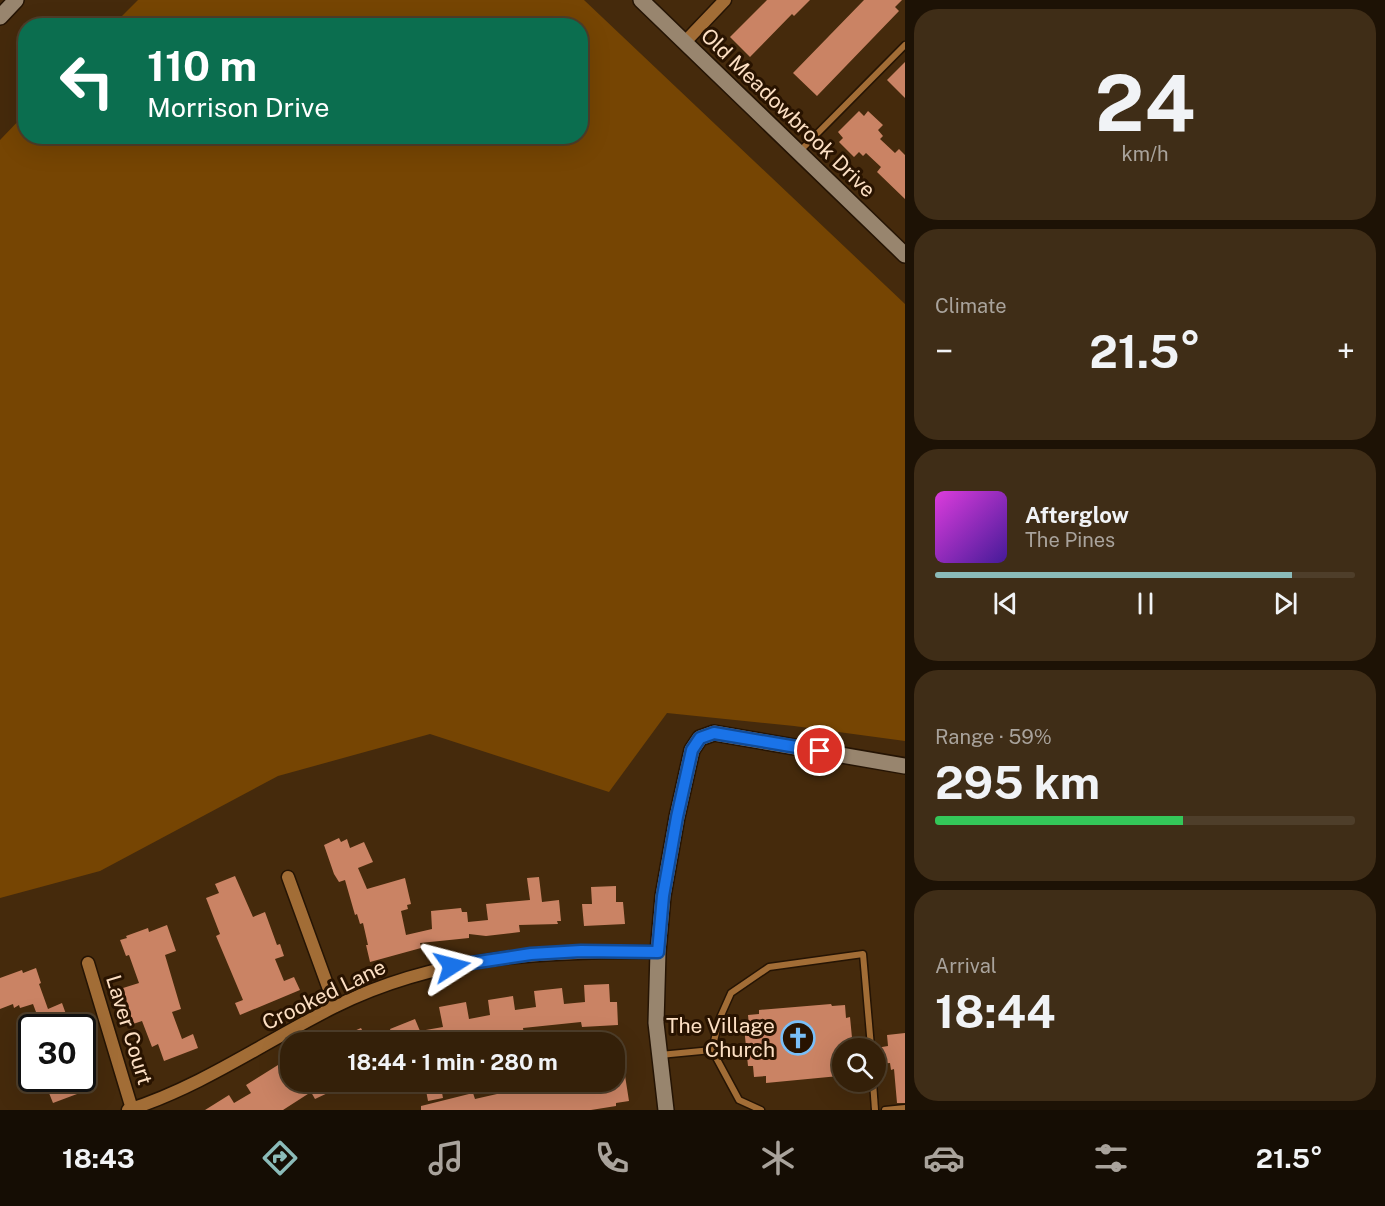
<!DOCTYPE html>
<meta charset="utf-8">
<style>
body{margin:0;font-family:"Public Sans",sans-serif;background:#3f2d17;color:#f1f3f6;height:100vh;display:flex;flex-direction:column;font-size:22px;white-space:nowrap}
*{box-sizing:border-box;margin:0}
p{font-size:20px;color:#a9a39c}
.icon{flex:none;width:33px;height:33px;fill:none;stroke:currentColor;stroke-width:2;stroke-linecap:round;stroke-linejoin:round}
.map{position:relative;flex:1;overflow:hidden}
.details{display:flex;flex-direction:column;gap:9px;padding:9px;background:#1d1205;width:480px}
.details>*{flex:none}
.banner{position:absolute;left:18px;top:18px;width:570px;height:126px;border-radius:24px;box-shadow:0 6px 24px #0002,0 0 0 2px #4e3e2a;background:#0b6e4f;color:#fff;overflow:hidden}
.buttons{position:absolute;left:832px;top:1038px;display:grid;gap:12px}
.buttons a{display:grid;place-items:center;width:54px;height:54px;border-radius:50%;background:#342009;box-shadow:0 6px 24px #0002,0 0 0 2px #4e3e2a;font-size:30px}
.speed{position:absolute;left:18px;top:1014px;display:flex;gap:12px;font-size:30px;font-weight:700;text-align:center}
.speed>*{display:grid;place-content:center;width:78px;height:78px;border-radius:50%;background:#342009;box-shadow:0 6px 24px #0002,0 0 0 2px #4e3e2a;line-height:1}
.speed .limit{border:3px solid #111;border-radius:9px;background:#fff;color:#111}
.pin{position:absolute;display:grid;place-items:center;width:51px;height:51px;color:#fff;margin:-26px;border:3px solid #fff;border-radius:50%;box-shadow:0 2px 6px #0007}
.me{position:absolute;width:66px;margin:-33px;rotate:81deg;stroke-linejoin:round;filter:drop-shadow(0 0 4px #0008)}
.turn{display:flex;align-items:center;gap:21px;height:126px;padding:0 30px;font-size:27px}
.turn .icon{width:78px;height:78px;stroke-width:2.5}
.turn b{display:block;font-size:42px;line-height:51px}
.big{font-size:45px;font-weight:700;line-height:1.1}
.details .widget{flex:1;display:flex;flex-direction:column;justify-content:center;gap:9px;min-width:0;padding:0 21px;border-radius:24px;background:#3f2d17}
.details .dial{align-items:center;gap:0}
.dial b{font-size:78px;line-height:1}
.song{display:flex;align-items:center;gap:18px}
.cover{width:72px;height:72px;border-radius:9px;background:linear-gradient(135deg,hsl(300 70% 55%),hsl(260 70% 35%))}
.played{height:6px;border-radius:3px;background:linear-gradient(90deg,#8bbbb9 85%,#4e3e2a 85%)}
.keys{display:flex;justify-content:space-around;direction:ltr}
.heat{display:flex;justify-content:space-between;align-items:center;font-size:33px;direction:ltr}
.charge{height:9px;border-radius:4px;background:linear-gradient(90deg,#34c759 59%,#4e3e2a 0)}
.trip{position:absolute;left:280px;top:1032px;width:345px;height:60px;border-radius:24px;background:#342009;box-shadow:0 6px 24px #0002,0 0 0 2px #4e3e2a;font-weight:700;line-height:60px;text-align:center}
.menu{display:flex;height:96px;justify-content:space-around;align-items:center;background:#150d04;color:#a9a39c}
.menu .icon{width:42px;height:42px}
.menu .selected{color:#8bbbb9}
.menu b{font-size:27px;color:#f1f3f6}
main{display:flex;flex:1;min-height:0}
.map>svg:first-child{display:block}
.green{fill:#764503}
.building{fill:#ca8364}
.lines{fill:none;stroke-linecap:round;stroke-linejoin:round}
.lane-casing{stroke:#251404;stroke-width:9}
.street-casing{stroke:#251404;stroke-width:15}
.secondary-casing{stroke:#251404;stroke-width:18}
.lane{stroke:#a26d36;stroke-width:6}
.street{stroke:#a26d36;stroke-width:12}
.secondary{stroke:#98856e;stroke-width:15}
.route-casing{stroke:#114b97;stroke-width:15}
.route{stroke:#1a73e8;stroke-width:10}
.labels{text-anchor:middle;stroke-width:6;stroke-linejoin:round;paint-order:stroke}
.street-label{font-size:21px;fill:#fcdfc3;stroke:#281300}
.poi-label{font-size:21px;fill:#fcdfc3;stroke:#281300;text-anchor:end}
</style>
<main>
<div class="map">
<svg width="905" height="1110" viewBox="0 0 905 1110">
<rect width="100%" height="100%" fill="#452a0c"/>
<polygon class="green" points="138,0 584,0 905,304 905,741 794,726 667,713 609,792 430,734 278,776 100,871 0,898 0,140 25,114 26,136 580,136 580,26 113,25"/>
<g class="building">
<polygon points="767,0 810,0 794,16 792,14 750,57 730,37"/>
<polygon points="864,0 902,0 895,7 899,11 817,96 793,73"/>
<polygon points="905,62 905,98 887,80"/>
<polygon points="859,111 864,116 868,111 883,125 878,130 883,136 880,139 895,153 899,149 905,155 905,199 877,172 881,167 866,153 863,156 859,152 854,157 839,142 843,138 838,132"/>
<polygon points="339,838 341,842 347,839 350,848 364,842 373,862 358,868 367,889 405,878 411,904 407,905 408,909 401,911 406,935 432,929 431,911 461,908 462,912 467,912 468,922 488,920 486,904 530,900 527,878 539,877 542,902 559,900 561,921 557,921 558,924 519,925 520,932 486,936 469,934 469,938 420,943 421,948 370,962 366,945 368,945 363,923 360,924 357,914 355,915 345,880 339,882 334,874 324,845"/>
<polygon points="235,876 253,917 265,912 277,945 280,944 284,956 275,959 284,981 294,977 300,990 240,1015 235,1003 243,1000 216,936 220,934 206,898 219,893 215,884"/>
<polygon points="616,886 616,902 623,902 625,924 584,926 582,904 592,904 591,887"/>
<polygon points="167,925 176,951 165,955 181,1009 172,1012 182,1039 193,1034 198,1048 164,1061 158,1044 152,1047 142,1021 133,1024 123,988 139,983 129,955 126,956 120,940 127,938 126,936 148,928 149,932"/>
<polygon points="36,968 41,983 39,984 48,1009 62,1003 71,1028 42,1028 33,1004 20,1008 19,1005 14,1008 13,1004 0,1009 0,978 22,970 23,973"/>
<polygon points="609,984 610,1002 617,1002 618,1025 582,1027 581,1022 523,1028 524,1035 489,1041 488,1034 443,1042 395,1042 390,1029 415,1019 420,1031 443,1027 439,1007 466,1002 469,1019 490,1015 488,1000 513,996 515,1010 536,1007 534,991 562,988 564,1004 585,1002 584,985"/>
<polygon points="831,1004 832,1006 845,1005 846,1018 850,1017 853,1048 843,1048 843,1070 838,1071 839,1076 766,1083 766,1076 754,1077 753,1066 748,1066 744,1027 749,1026 748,1015 759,1014 759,1010"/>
<polygon points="361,1028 368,1042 329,1042"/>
<polygon points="905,1033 905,1103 897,1103 894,1069 891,1070 890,1063 876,1064 876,1048 888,1046 887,1035"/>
<polygon points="615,1050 621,1050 629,1101 616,1103 616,1106 591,1110 421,1110 421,1106 473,1093 475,1099 497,1094 494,1082 520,1082 522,1092 572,1086 572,1089 610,1083 610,1082 615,1082"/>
<polygon points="278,1065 288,1082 351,1082 315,1099 311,1092 283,1110 205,1110 229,1095 234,1103 251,1093 246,1085"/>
<polygon points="57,1078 90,1078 93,1088 53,1103 47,1088 59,1084"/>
<polygon points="440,1082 443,1098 428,1101 425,1085"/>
</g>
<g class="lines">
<defs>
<g id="lane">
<polyline points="799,152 905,45"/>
<polyline points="712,1050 719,1020 731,993 769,967 863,954 871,1047"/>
<polyline points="660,1055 712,1050 739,1100 761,1110"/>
<polyline points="873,1082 875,1110"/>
<polyline points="885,1110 905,1108"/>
</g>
<g id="street">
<polyline points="685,42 725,0"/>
<polyline points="288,877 335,1006"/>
<polyline points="88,963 132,1109"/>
<path d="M128,1110C201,1087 266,1041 334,1007C438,955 545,951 658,952"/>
</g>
<g id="secondary">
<polyline points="641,0 905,255"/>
<polyline points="0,17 16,0"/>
<polyline points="666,1110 656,1023 658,952 663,896 677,817 692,750 700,738 714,733 905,766"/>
</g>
</defs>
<use href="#lane" class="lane-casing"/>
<use href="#street" class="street-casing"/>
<use href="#secondary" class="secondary-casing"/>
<use href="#lane" class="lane"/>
<use href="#street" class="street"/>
<use href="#secondary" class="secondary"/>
</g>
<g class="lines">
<defs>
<polyline id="route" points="452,966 531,954 581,951 658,952 663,896 677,817 692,750 700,738 714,733 820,751"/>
</defs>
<use href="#route" class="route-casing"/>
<use href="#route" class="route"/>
</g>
<defs>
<symbol id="church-ring" viewBox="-11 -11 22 22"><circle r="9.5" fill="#281300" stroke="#79bff8" stroke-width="1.5"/><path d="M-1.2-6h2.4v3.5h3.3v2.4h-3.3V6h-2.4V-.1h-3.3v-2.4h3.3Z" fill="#79bff8"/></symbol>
</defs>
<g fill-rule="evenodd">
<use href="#church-ring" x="779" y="1019" width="38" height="38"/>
</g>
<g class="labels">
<g class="street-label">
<text transform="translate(788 113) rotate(44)" y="7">Old Meadowbrook Drive</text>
<text transform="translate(324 995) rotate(-26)" y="7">Crooked Lane</text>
<text transform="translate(129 1030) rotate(73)" y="7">Laver Court</text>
</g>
<g class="poi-label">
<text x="775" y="1033">The Village<tspan x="775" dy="24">Church</tspan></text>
</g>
</g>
</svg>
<div class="buttons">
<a><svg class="icon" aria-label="search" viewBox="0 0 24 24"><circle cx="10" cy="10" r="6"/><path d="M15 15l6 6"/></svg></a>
</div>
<div class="speed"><div class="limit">30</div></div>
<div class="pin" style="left:820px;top:751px;background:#d93025"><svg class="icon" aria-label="arrive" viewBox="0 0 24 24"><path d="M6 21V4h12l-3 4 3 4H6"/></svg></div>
<svg class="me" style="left:452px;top:966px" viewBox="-20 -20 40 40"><path d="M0-17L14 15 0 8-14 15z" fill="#1a73e8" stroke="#fff" stroke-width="4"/></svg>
<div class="trip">18:44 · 1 min · 280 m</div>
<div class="banner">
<div class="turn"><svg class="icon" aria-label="left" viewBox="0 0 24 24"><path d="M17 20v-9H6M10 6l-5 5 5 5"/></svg><div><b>110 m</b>Morrison Drive</div></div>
</div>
</div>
<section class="details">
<div class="widget dial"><b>24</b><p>km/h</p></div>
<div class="widget"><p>Climate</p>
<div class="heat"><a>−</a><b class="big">21.5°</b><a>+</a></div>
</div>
<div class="widget">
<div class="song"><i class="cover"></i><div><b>Afterglow</b><p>The Pines</p></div></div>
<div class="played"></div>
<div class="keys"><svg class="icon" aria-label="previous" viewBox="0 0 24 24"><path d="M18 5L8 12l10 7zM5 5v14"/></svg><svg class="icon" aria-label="pause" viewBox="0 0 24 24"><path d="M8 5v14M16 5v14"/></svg><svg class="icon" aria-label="next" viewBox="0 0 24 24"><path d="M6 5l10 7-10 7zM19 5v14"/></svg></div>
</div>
<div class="widget"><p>Range · 59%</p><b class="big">295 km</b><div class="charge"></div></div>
<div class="widget"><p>Arrival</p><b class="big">18:44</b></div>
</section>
</main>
<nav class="menu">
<b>18:43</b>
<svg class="icon selected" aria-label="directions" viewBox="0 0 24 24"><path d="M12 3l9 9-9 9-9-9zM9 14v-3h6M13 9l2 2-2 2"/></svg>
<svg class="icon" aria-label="music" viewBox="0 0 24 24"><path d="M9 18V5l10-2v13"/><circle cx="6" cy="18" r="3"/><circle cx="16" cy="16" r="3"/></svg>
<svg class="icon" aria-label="phone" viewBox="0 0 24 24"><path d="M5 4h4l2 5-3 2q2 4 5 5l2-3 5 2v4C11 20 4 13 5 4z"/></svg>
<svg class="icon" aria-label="climate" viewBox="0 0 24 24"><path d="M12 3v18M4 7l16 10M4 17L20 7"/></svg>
<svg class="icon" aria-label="car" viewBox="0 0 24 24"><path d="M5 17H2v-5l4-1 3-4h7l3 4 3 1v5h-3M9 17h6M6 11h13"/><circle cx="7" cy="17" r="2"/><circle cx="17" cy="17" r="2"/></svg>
<svg class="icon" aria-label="filters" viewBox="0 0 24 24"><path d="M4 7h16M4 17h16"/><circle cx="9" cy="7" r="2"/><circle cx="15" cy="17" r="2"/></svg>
<b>21.5°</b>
</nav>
